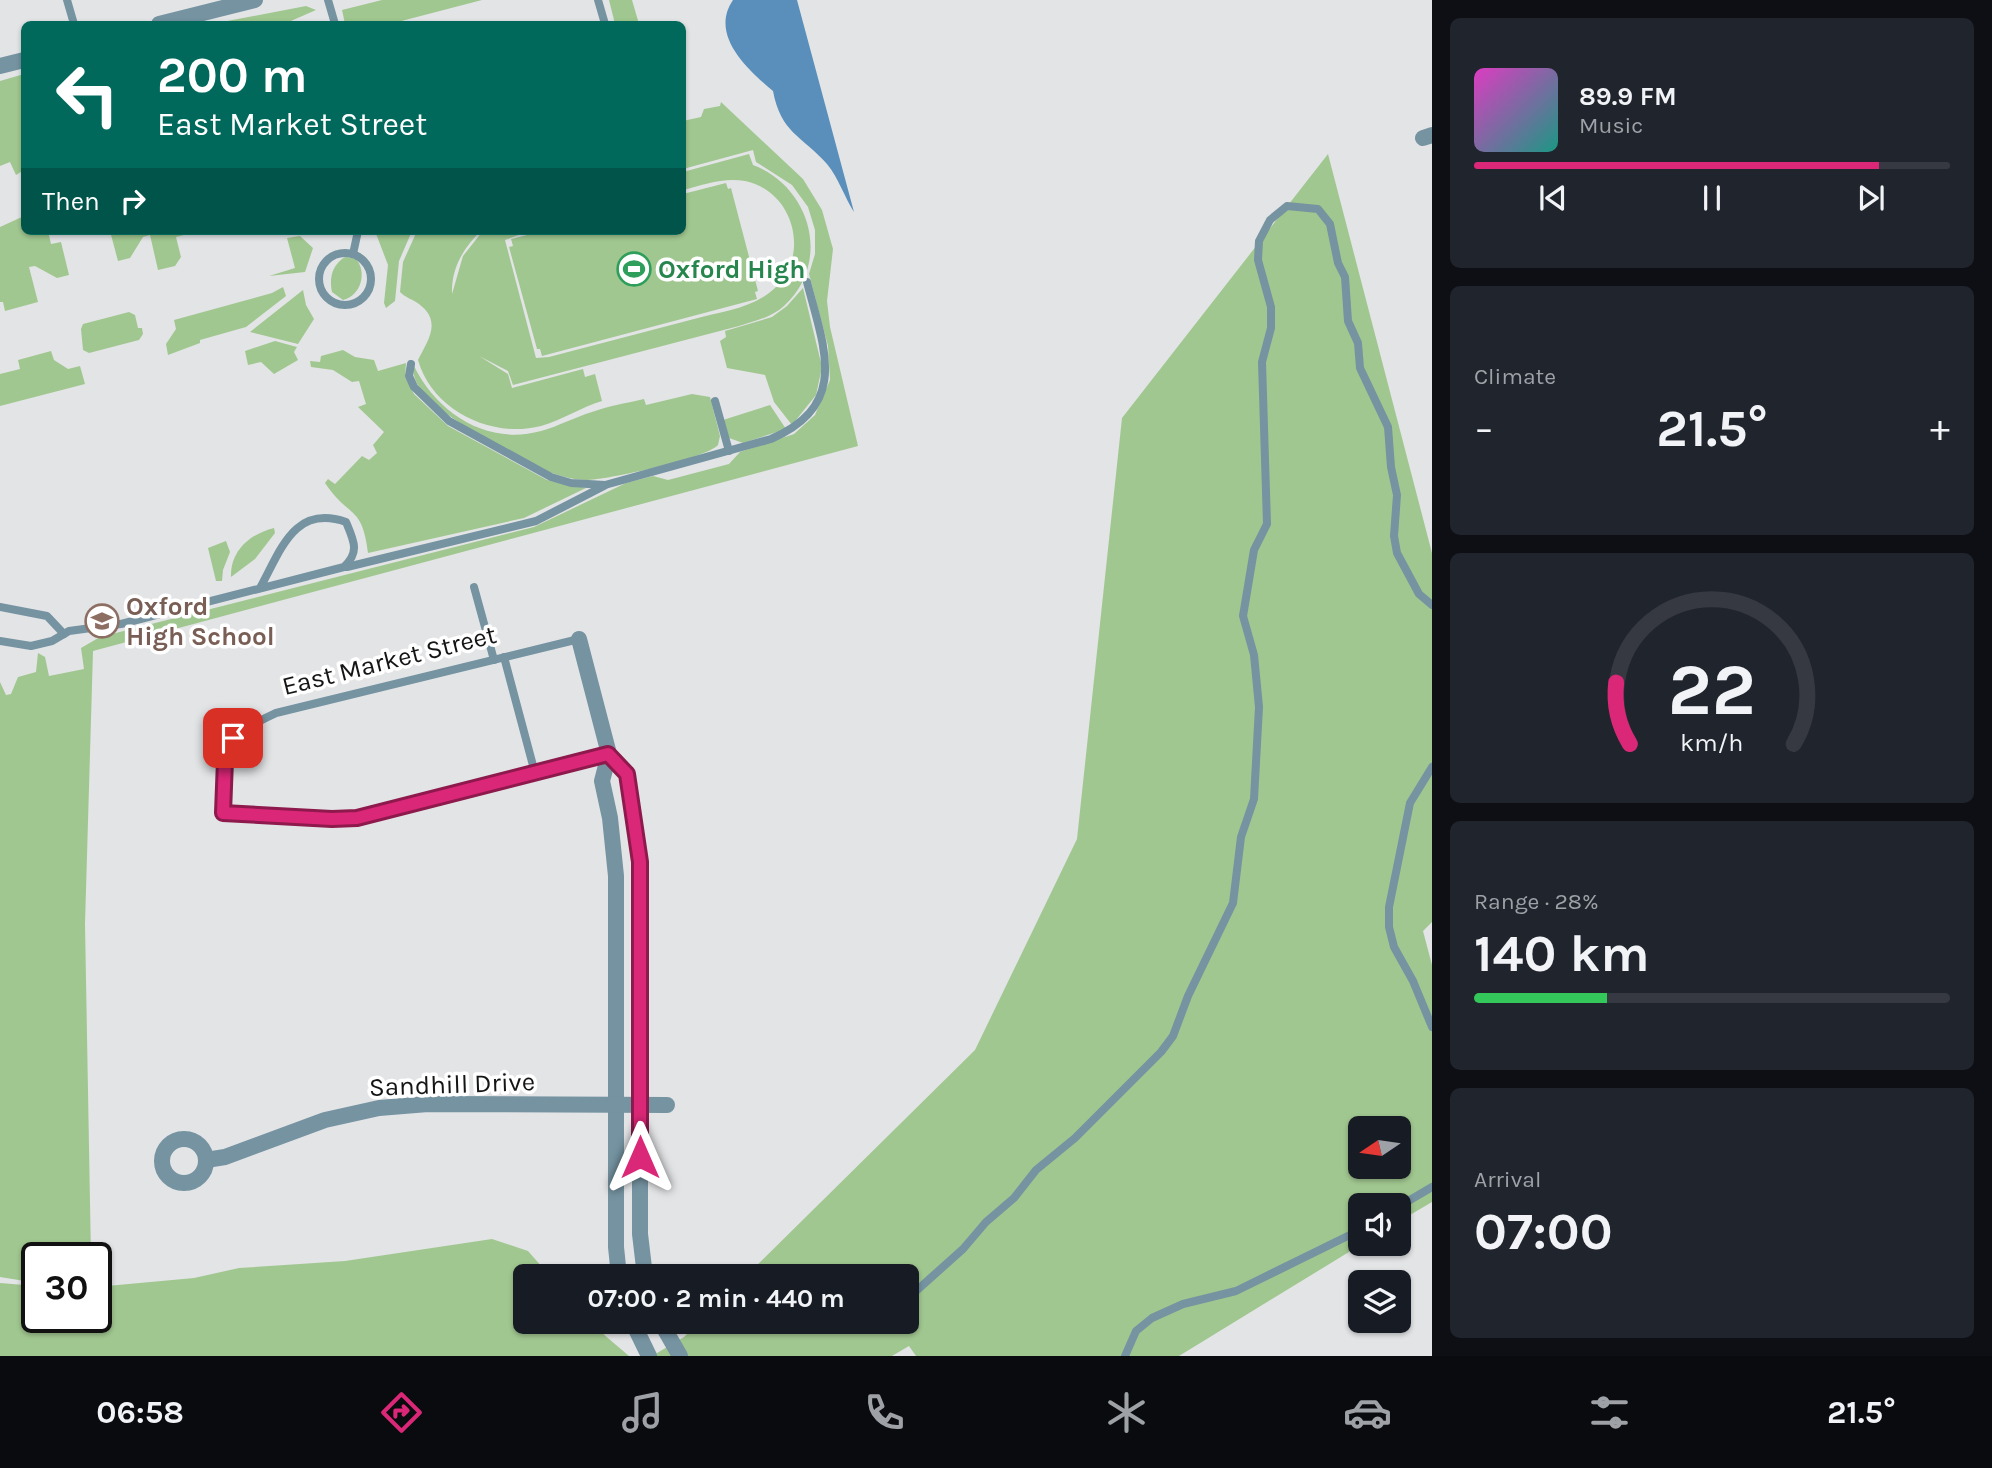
<!DOCTYPE html>
<meta charset="utf-8">
<style>
body{margin:0;font-family:Karla,sans-serif;background:#20242c;color:#f1f3f6;height:100vh;display:flex;flex-direction:column;font-size:26px;white-space:nowrap}
*{box-sizing:border-box;margin:0}
p{font-size:23px;color:#9ea1a6}
.icon{flex:none;width:38px;height:38px;fill:none;stroke:currentColor;stroke-width:2;stroke-linecap:round;stroke-linejoin:round}
.map{position:relative;flex:1;overflow:hidden}
.sheet{display:flex;flex-direction:column;gap:18px;padding:18px;background:#0d0f14;width:560px}
.sheet>*{flex:none}
.top-card{position:absolute;left:21px;top:21px;width:665px;height:214px;border-radius:10px;box-shadow:0 2px 5px #0004;background:#00695c;color:#fff;overflow:hidden}
.needle{width:46px;rotate:257deg}
.fabs{position:absolute;left:1348px;top:1116px;display:grid;gap:14px}
.fabs a{display:grid;place-items:center;width:63px;height:63px;border-radius:10px;background:#171b24;box-shadow:0 2px 5px #0004;font-size:35px}
.speed{position:absolute;left:21px;top:1242px;display:flex;gap:14px;font-size:35px;font-weight:700;text-align:center}
.speed>*{display:grid;place-content:center;width:91px;height:91px;border-radius:50%;background:#171b24;box-shadow:0 2px 5px #0004;line-height:1}
.speed .limit{border:4px solid #111;border-radius:10px;background:#fff;color:#111}
.pin{position:absolute;display:grid;place-items:center;width:60px;height:60px;color:#fff;margin:-30px;border-radius:14px;box-shadow:0 4px 10px #0006}
.me{position:absolute;width:77px;margin:-38px;rotate:0deg;stroke-linejoin:round;filter:drop-shadow(0 0 5px #0008)}
.turn{display:flex;align-items:center;gap:24px;height:147px;padding:0 21px;font-size:32px}
.turn .icon{width:91px;height:91px;stroke-width:2.5}
.turn b{display:block;font-size:49px;line-height:60px}
.then{display:flex;align-items:center;height:66px;padding:0 21px;background:#0003;gap:14px;font-size:26px}
.big{font-size:52px;font-weight:700;line-height:1.1}
.sheet .widget{flex:1;display:flex;flex-direction:column;justify-content:center;gap:10px;min-width:0;padding:0 24px;border-radius:10px;background:#20242c}
.sheet .dial{align-items:center;gap:0}
.dial svg{height:182px;overflow:visible;fill:none;stroke:#363941;stroke-width:7;stroke-linecap:round;text-anchor:middle}
.dial text{fill:#f1f3f6;stroke:none}
.song{display:flex;align-items:center;gap:21px}
.cover{width:84px;height:84px;border-radius:10px;background:linear-gradient(135deg,hsl(310 70% 55%),hsl(170 70% 35%))}
.played{height:7px;border-radius:4px;background:linear-gradient(90deg,#db2777 85%,#363941 85%)}
.keys{display:flex;justify-content:space-around;direction:ltr}
.heat{display:flex;justify-content:space-between;align-items:center;font-size:38px;direction:ltr}
.charge{height:10px;border-radius:5px;background:linear-gradient(90deg,#34c759 28%,#363941 0)}
.trip{position:absolute;left:513px;top:1264px;width:406px;height:70px;border-radius:10px;background:#171b24;box-shadow:0 2px 5px #0004;font-weight:700;line-height:70px;text-align:center}
.tab-bar{display:flex;height:112px;justify-content:space-around;align-items:center;background:#090b0e;color:#9ea1a6}
.tab-bar .icon{width:49px;height:49px}
.tab-bar .on{color:#db2777}
.tab-bar b{font-size:32px;color:#f1f3f6}
main{display:flex;flex:1;min-height:0}
.map>svg:first-child{display:block}
.green{fill:#a1c790;fill-rule:evenodd}
.water{fill:#5a8fbb}
.lines{fill:none;stroke-linecap:round;stroke-linejoin:round}
.service{stroke:#7593a1;stroke-width:8}
.minor{stroke:#7593a1;stroke-width:16}
.route-casing{stroke:#8e194d;stroke-width:18}
.route{stroke:#db2777;stroke-width:12}
.labels{text-anchor:middle;stroke-width:7;stroke-linejoin:round;paint-order:stroke}
.leisure-label{font-size:26px;font-weight:bold;fill:#27864d;stroke:#fff;text-anchor:start}
.education-label{font-size:26px;font-weight:bold;fill:#785e54;stroke:#fff;text-anchor:start}
.street-label{font-size:26px;fill:#141515;stroke:#fff}
</style>
<main>
<div class="map">
<svg width="1432" height="1356" viewBox="0 0 1432 1356">
<rect width="100%" height="100%" fill="#e3e4e6"/>
<g class="green">
<polygon points="382,0 482,0 390,24 345,24 342,10"/>
<polygon points="609,0 632,0 639,24 615,24"/>
<polygon points="306,6 316,10 284,24 212,24"/>
<polygon points="24,74 24,170 16,175 10,162 0,166 0,81"/>
<polygon points="721,102 803,179 822,210 833,249 827,301 830,327 858,446 93,651 85,924 91,1258 37,1258 37,1283 0,1277 0,682 6,695 11,694 18,677 36,672 38,653 45,657 49,676 84,669 81,648 100,637 534,527 626,483 653,476 668,480 729,464 740,452 794,434 815,415 830,380 828,346 809,274 815,254 815,230 808,207 792,185 756,162 753,150 683,169 683,121 701,117 704,109 720,106"/>
<path d="M749,154L753,165C811,187 832,262 784,306C772,317 755,321 739,326L513,385L508,371L479,356L508,374L512,388L583,369L585,377L595,374L602,401C582,407 562,420 541,426C491,439 432,410 418,360C427,341 443,322 419,304C412,299 406,298 400,292L403,262L417,231H481C463,248 451,269 452,294L463,256L482,232L529,231L505,240L536,358L549,357C597,344 646,332 694,319C719,312 748,309 769,293C812,262 797,192 745,181C724,177 703,185 683,190V172Z"/>
<path d="M1328,154L1432,553V922L1423,931L1432,965V1202L1398,1222V1206H1360L1362,1244L1179,1356H916L909,1346L892,1356H652L684,1337L700,1321H906V1276H746L975,1050L1077,839L1122,418ZM1360,1129H1398V1167H1360Z"/>
<polygon points="726,183 728,189 731,188 758,291 755,292 757,299 542,356 540,349 537,349 509,247 513,246 511,239 543,231 682,231 683,194"/>
<polygon points="24,216 24,231 48,231 51,244 61,242 69,275 57,278 35,266 29,267 38,302 5,311 3,302 0,302 0,227"/>
<polygon points="110,231 199,231 176,237 181,257 175,266 158,270 150,235 143,237 130,258 118,261"/>
<polygon points="375,231 412,231 399,261 395,301 386,308 384,303 388,265"/>
<polygon points="300,236 313,248 305,272 269,276 295,268 287,238"/>
<path d="M345,257L355,258C368,271 361,296 343,300L332,292C329,278 332,265 345,257Z"/>
<polygon points="283,287 286,296 246,327 200,340 200,343 168,355 166,344 176,329 174,320 272,293"/>
<polygon points="803,288 822,367 816,395 792,425 774,402 765,375 727,368 720,341 726,337 725,331 772,317 787,306"/>
<polygon points="303,290 306,305 314,319 298,344 250,332"/>
<polygon points="129,312 135,315 138,328 142,328 143,334 139,340 89,353 83,350 81,329 83,324"/>
<polygon points="275,341 297,347 294,352 298,360 274,374 261,362 248,365 245,351"/>
<path d="M343,350L355,357L374,360L378,371L406,363L405,377L414,394L448,426L547,480L586,488L524,518L368,553C362,504 349,519 325,483L328,479L335,484L362,456L369,460L377,453L373,445L384,432L358,407L366,404L359,381L352,382L333,370L311,367L310,361L320,362L321,356Z"/>
<polygon points="51,351 54,360 68,369 80,366 85,384 0,406 0,374 20,369 18,360"/>
<path d="M414,366C437,413 487,446 541,431C559,426 575,417 592,412C608,406 627,403 644,399L646,405L692,394L710,397L720,436L718,445C707,458 607,480 586,480C573,480 561,476 549,472C519,455 405,405 414,366Z"/>
<polygon points="770,405 786,429 743,443 729,438 723,420"/>
<path d="M274,528L275,533L255,559L231,577C230,551 250,534 274,528Z"/>
<polygon points="226,541 230,552 223,570 222,581 216,581 208,548"/>
<polygon points="492,1239 528,1251 550,1276 525,1276 525,1321 588,1321 629,1356 0,1356 0,1283 37,1286 37,1318 96,1318 96,1287 194,1278 239,1268 345,1261"/>
</g>
<path class="water" d="M733,0H797L854,212C845,198 838,177 827,164C801,135 781,133 773,91C748,70 709,35 733,0Z"/>
<g class="lines">
<g class="service">
<polyline points="67,0 74,24"/>
<polyline points="328,0 335,24"/>
<polyline points="598,0 605,24"/>
<circle cx="345" cy="279" r="26"/>
<polyline points="353,254 358,231"/>
<path d="M411,364L409,376L414,387L449,421L551,477L571,483L605,485L771,439C850,405 824,348 807,282"/>
<polyline points="715,401 729,451"/>
<polyline points="347,567 536,521 604,486"/>
<polyline points="474,587 494,660"/>
<polyline points="0,607 47,616 64,634"/>
<path d="M579,639L276,713C217,740 225,754 223,813L332,819L357,818L609,754"/>
<path d="M0,641L31,646L52,641L69,631L121,624L344,567C360,552 354,541 346,522C294,504 281,550 260,588"/>
<polyline points="504,657 535,773"/>
<polyline points="1432,767 1410,803 1389,907 1389,927 1394,947 1413,981 1432,1027"/>
<polyline points="1398,1207 1432,1187"/>
<polyline points="906,1300 963,1249 986,1222 1014,1198 1036,1170 1075,1138 1161,1052 1173,1036 1188,996 1233,903 1241,837 1254,799 1259,707 1254,655 1243,616 1254,550 1267,524 1262,362 1271,328 1271,307 1258,260 1259,241 1270,220 1287,206 1318,209 1330,224 1338,263 1345,277 1348,321 1358,343 1360,368 1388,427 1391,467 1397,495 1394,536 1397,553 1419,594 1432,605"/>
<polyline points="878,1323 883,1321"/>
<polyline points="1125,1356 1136,1331 1152,1318 1183,1304 1236,1291 1360,1230"/>
</g>
<g class="minor">
<polyline points="159,24 255,0"/>
<polyline points="0,66 24,60"/>
<polyline points="1423,138 1432,135"/>
<polyline points="579,639 609,754 627,774 640,862 640,1234 645,1276"/>
<polyline points="609,754 602,781 610,818 616,876 616,1247 619,1276"/>
<circle cx="184" cy="1161" r="22"/>
<polyline points="206,1160 225,1157 325,1120 379,1108 428,1104 667,1105"/>
<polyline points="632,1321 649,1356"/>
<polyline points="660,1321 680,1356"/>
</g>
</g>
<g class="lines">
<defs>
<polyline id="route" points="233,738 225,760 223,813 332,819 357,818 608,754 627,774 640,862 640,1157"/>
</defs>
<use href="#route" class="route-casing"/>
<use href="#route" class="route"/>
</g>
<defs>
<symbol id="stadium-ring" viewBox="-11 -11 22 22"><circle r="9.5" fill="#fff" stroke="#2e9e5b" stroke-width="1.5"/><path d="M0-5a6.5 5 0 1 0 0 10a6.5 5 0 1 0 0-10ZM-3.5-1.8h7v3.6h-7Z" fill="#2e9e5b"/></symbol>
<symbol id="school-ring" viewBox="-11 -11 22 22"><circle r="9.5" fill="#fff" stroke="#8d6e63" stroke-width="1.5"/><path d="M0-5L7-2L0 1L-7-2ZM-4 1L0 2.5L4 1V4Q0 6-4 4Z" fill="#8d6e63"/></symbol>
</defs>
<g fill-rule="evenodd">
<use href="#stadium-ring" x="615" y="250" width="38" height="38"/>
<use href="#school-ring" x="83" y="602" width="38" height="38"/>
</g>
<g class="labels">
<g class="leisure-label">
<text x="658" y="278">Oxford High</text>
</g>
<g class="education-label">
<text x="126" y="615">Oxford<tspan x="126" dy="30">High School</tspan></text>
</g>
<g class="street-label">
<text transform="translate(389 660) rotate(-14)" y="9">East Market Street</text>
<text transform="translate(452 1084) rotate(-2)" y="9">Sandhill Drive</text>
</g>
</g>
</svg>
<div class="fabs">
<a><svg class="needle" viewBox="-14 -14 28 28"><path d="M0-13l5 13h-10z" fill="#e53935"/><path d="M0 13l5-13h-10z" fill="#9ea1a6"/></svg></a>
<a><svg class="icon" aria-label="sound" viewBox="0 0 24 24"><path d="M4 9h4l5-4v14l-5-4H4zM17 9q2 3 0 6"/></svg></a>
<a><svg class="icon" aria-label="layers" viewBox="0 0 24 24"><path d="M12 4l9 5-9 5-9-5zM3 14l9 5 9-5"/></svg></a>
</div>
<div class="speed"><div class="limit">30</div></div>
<div class="pin" style="left:233px;top:738px;background:#d93025"><svg class="icon" aria-label="arrive" viewBox="0 0 24 24"><path d="M6 21V4h12l-3 4 3 4H6"/></svg></div>
<svg class="me" style="left:640px;top:1157px" viewBox="-20 -20 40 40"><path d="M0-17L14 15 0 8-14 15z" fill="#db2777" stroke="#fff" stroke-width="4"/></svg>
<div class="trip">07:00 · 2 min · 440 m</div>
<div class="top-card">
<div class="turn"><svg class="icon" aria-label="left" viewBox="0 0 24 24"><path d="M17 20v-9H6M10 6l-5 5 5 5"/></svg><div><b>200 m</b>East Market Street</div></div>
<div class="then">Then<svg class="icon" aria-label="right" viewBox="0 0 24 24"><path d="M7 20v-9h11M14 6l5 5-5 5"/></svg></div>
</div>
</div>
<section class="sheet">
<div class="widget">
<div class="song"><i class="cover"></i><div><b>89.9 FM</b><p>Music</p></div></div>
<div class="played"></div>
<div class="keys"><svg class="icon" aria-label="previous" viewBox="0 0 24 24"><path d="M18 5L8 12l10 7zM5 5v14"/></svg><svg class="icon" aria-label="pause" viewBox="0 0 24 24"><path d="M8 5v14M16 5v14"/></svg><svg class="icon" aria-label="next" viewBox="0 0 24 24"><path d="M6 5l10 7-10 7zM19 5v14"/></svg></div>
</div>
<div class="widget"><p>Climate</p>
<div class="heat"><a>−</a><b class="big">21.5°</b><a>+</a></div>
</div>
<div class="widget dial"><svg viewBox="0 0 100 80">
<path d="M14 69A42 42 0 1 1 86 69"/>
<path d="M14 69A42 42 0 0 1 8 42" stroke="#db2777"/>
<text x="50" y="56" font-size="32" font-weight="700">22</text>
<text x="50" y="72" font-size="11">km/h</text>
</svg></div>
<div class="widget"><p>Range · 28%</p><b class="big">140 km</b><div class="charge"></div></div>
<div class="widget"><p>Arrival</p><b class="big">07:00</b></div>
</section>
</main>
<nav class="tab-bar">
<b>06:58</b>
<svg class="icon on" aria-label="directions" viewBox="0 0 24 24"><path d="M12 3l9 9-9 9-9-9zM9 14v-3h6M13 9l2 2-2 2"/></svg>
<svg class="icon" aria-label="music" viewBox="0 0 24 24"><path d="M9 18V5l10-2v13"/><circle cx="6" cy="18" r="3"/><circle cx="16" cy="16" r="3"/></svg>
<svg class="icon" aria-label="phone" viewBox="0 0 24 24"><path d="M5 4h4l2 5-3 2q2 4 5 5l2-3 5 2v4C11 20 4 13 5 4z"/></svg>
<svg class="icon" aria-label="climate" viewBox="0 0 24 24"><path d="M12 3v18M4 7l16 10M4 17L20 7"/></svg>
<svg class="icon" aria-label="car" viewBox="0 0 24 24"><path d="M5 17H2v-5l4-1 3-4h7l3 4 3 1v5h-3M9 17h6M6 11h13"/><circle cx="7" cy="17" r="2"/><circle cx="17" cy="17" r="2"/></svg>
<svg class="icon" aria-label="filters" viewBox="0 0 24 24"><path d="M4 7h16M4 17h16"/><circle cx="9" cy="7" r="2"/><circle cx="15" cy="17" r="2"/></svg>
<b>21.5°</b>
</nav>
